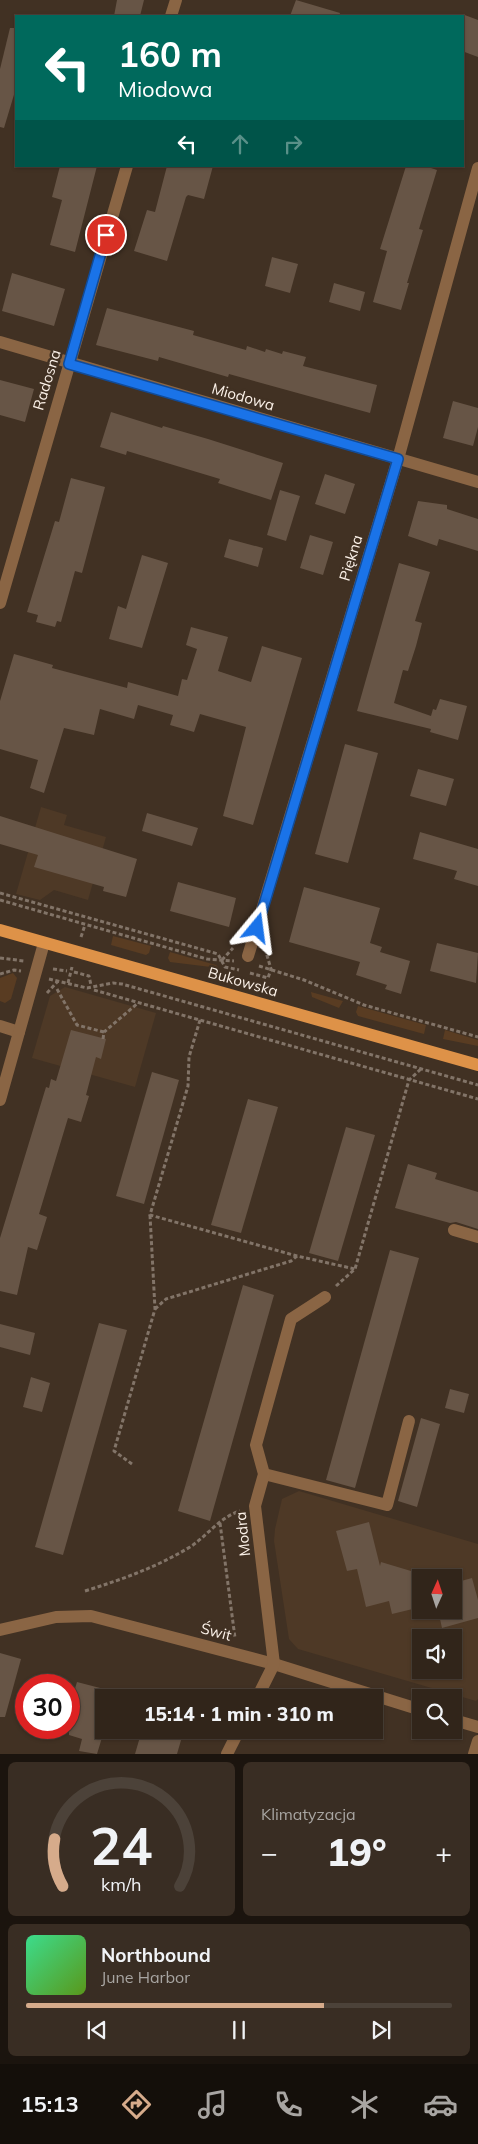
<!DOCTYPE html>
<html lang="pl">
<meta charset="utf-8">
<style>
body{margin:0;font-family:Mulish,sans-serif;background:#392d23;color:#f1f3f6;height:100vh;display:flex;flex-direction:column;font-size:19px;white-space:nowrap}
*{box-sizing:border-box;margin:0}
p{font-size:16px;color:#a8a5a2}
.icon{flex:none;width:28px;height:28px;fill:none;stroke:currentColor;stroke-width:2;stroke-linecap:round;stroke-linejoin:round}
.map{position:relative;height:1754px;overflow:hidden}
.side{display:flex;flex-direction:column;gap:8px;padding:8px;background:#1b140e;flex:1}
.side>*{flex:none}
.hud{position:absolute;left:15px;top:15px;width:449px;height:152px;border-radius:0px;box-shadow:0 1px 4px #0004,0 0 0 1px #4c4239;background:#00695c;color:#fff;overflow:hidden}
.needle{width:32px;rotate:3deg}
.buttons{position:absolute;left:412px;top:1569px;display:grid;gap:10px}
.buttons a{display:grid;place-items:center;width:50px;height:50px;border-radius:0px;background:#31251a;box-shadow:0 1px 4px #0004,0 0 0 1px #4c4239;font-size:25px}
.speed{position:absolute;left:15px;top:1674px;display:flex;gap:10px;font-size:25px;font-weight:700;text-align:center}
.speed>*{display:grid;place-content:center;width:65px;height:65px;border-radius:50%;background:#31251a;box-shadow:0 1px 4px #0004,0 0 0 1px #4c4239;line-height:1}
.speed .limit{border:8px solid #d22;background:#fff;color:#111}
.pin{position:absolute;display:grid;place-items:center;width:42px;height:42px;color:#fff;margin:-21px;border:2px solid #fff;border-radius:50%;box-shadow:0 1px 5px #0007}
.me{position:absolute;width:55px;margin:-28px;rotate:16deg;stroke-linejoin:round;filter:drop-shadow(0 0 4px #0008)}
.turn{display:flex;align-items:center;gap:18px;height:105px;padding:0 20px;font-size:22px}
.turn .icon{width:65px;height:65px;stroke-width:2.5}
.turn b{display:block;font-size:35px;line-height:42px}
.lanes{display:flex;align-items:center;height:48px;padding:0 20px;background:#0003;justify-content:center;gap:25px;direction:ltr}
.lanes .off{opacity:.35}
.big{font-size:38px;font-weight:800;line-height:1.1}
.side .widget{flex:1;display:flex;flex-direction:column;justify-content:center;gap:8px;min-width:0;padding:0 18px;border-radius:8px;background:#392d23}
.side .dial{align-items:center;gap:0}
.dial svg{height:130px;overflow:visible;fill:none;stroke:#4c4239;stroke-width:7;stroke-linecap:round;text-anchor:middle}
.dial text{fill:#f1f3f6;stroke:none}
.song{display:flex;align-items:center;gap:15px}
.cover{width:60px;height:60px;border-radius:8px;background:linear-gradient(135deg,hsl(150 70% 55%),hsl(90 70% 35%))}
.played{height:5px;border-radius:2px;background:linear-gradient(90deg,#d6ab8b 70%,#4c4239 70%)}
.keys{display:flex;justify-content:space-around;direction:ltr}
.heat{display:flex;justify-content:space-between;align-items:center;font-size:28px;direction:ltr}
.side .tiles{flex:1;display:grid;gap:8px;grid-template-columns:1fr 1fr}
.widget:last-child{grid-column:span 2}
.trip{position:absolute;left:95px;top:1689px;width:288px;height:50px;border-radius:0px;background:#31251a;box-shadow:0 1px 4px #0004,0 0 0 1px #4c4239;font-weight:800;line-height:50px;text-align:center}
.dock{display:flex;height:80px;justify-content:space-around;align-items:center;background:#140f0a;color:#a8a5a2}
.dock .icon{width:35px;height:35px}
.dock .selected{color:#d6ab8b}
.dock b{font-size:22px;color:#f1f3f6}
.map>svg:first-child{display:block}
.built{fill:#4e3926;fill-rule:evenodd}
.green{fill:#593c22}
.building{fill:#675546}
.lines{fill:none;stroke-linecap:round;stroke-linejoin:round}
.path{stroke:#827468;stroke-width:3;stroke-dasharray:4 2.5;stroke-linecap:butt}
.minor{stroke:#8a6544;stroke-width:12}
.major{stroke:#de9248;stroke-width:12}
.route-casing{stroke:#114b97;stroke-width:12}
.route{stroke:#1a73e8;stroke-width:9}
.labels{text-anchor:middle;stroke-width:5;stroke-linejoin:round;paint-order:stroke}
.street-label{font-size:15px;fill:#fbf1e8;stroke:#413123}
</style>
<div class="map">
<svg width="478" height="1754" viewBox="0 0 478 1754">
<rect width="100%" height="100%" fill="#413123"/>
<g class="built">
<polygon points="41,807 67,815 64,825 106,837 88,900 54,890 40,900 16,894"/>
<polygon points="65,987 156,1013 135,1087 32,1058 50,996"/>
<path d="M299,1491L478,1544V1699L476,1701L298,1649L289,1639L274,1541L275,1529L282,1499ZM421,1578H454V1610H421ZM421,1638H454V1670H421Z"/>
</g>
<g class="green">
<polygon points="113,936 151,946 149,953 146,955 111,945"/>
<polygon points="170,952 216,965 219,968 170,962 168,958"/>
<polygon points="13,973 17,978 11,999 5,1003 0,1001 0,978"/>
<polygon points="311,992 343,1001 339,1008 312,997"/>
<polygon points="358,1006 426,1025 424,1034 358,1016 356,1012"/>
<polygon points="445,1030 478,1040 478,1046 443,1039"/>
</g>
<g class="building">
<polygon points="117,0 144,0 140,16 114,16"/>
<polygon points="296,0 340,13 339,16 290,16"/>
<polygon points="462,14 478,20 478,57 462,51"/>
<polygon points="10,28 16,28 16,88 4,128 0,127 0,69"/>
<polygon points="60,166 97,166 75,252 50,245 62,200 52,197"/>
<polygon points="167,166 213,166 204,199 188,195 186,197 167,261 134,251 147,210 155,212"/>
<polygon points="406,166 425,166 437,170 419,229 423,230 407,283 409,283 401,310 373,302 387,251 380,249"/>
<polygon points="272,257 298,264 290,293 265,286"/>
<polygon points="12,273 65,289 54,326 2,311"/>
<polygon points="334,283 365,292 360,311 329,302"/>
<polygon points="107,308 194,331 193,335 246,350 247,346 265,352 266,349 282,354 283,351 306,357 303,366 377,385 370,413 229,374 228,377 159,357 158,361 96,345"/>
<polygon points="0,380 34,389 25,422 0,415"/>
<polygon points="453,401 478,408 478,427 473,446 443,438"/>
<polygon points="111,412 162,428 163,426 208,439 283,463 271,500 218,483 220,479 127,451 126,455 100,447"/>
<polygon points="325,474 355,484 345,514 315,504"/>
<polygon points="71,478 105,487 82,573 75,571 61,622 57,621 55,627 36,622 38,615 27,612 55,521 59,522"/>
<polygon points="280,490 300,496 286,541 267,535"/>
<polygon points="418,501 447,505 447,509 478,519 478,551 439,539 437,546 408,536"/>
<polygon points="310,535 333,542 323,575 300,568"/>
<polygon points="229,539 263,548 258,567 224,557"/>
<polygon points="142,555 168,563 142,648 109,639 118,606 126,609"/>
<polygon points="399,563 430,572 415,621 422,623 416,646 408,671 403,670 394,703 431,716 433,709 436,710 440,699 467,706 458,740 430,732 431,729 357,711"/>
<polygon points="191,627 228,637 218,671 251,682 262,646 302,658 253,825 223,816 246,727 200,714 194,732 170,725 173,715 138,705 134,719 100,709 94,735 64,728 44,793 30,788 38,760 0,749 0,701 14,654 53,665 52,668 127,688 128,682 178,696 182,679 187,680 197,649 186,645"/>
<polygon points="345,744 378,753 348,863 315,854"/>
<polygon points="418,769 454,779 446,806 410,796"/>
<polygon points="147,813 198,828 192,846 142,831"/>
<polygon points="0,816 137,859 126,897 103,891 104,887 34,867 38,855 0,844"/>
<polygon points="420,832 478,849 478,886 454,879 457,871 413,859"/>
<polygon points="178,882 236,898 229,927 170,911"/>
<polygon points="304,887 380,908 370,943 382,947 380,952 410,961 401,994 385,989 387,985 356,975 360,962 289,942"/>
<polygon points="437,943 478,953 476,983 430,971"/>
<polygon points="71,1030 106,1039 101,1059 96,1057 86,1095 89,1096 81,1122 68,1118 39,1214 47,1217 37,1250 28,1247 17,1295 0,1291 0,1238 46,1087 49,1088 51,1079 56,1081"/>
<polygon points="152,1072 179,1080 144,1204 116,1196"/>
<polygon points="248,1099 278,1107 241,1233 211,1225"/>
<polygon points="346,1127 375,1135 338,1261 309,1253"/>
<polygon points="408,1164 437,1173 435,1179 478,1192 478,1229 456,1222 450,1223 395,1208"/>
<polygon points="390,1250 419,1258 355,1488 326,1480"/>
<polygon points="243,1285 274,1295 210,1521 178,1511"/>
<polygon points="99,1323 127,1330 63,1555 35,1547"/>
<polygon points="0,1324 35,1333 30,1355 0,1347"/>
<polygon points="31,1377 50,1383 42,1412 23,1407"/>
<polygon points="450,1389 469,1394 464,1413 445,1408"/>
<polygon points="421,1418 440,1424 417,1507 398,1501"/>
<polygon points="369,1522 380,1566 381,1562 421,1574 421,1607 392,1614 389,1601 366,1607 357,1569 347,1571 336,1531"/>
<polygon points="472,1578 478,1600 478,1618 442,1628 438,1610 454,1610 454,1583"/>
<polygon points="0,1653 21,1659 5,1717 0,1717"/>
<polygon points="77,1682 104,1689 104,1731 97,1754 79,1751 82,1739 69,1735 69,1708"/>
<polygon points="142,1730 184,1730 177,1754 135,1754"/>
</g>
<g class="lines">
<g class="path">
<polyline points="0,893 218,954 225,967 239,970"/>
<polyline points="0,900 207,959 234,961"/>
<polyline points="81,937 85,925"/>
<polyline points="0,958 24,961"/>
<polyline points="222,960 233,948"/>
<polyline points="259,966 304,980 364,1005 478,1037"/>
<polyline points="53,969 67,971"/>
<polyline points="74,972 89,976 91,985"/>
<polyline points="250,973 268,978 271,969 266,952"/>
<polyline points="0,974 14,970 21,971"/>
<polyline points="49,979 87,988 113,983 122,984 478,1085"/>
<polyline points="68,983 72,967"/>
<polyline points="57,989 77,1025 104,1032"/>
<polyline points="94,990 478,1099"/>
<polyline points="47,993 58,981"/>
<polyline points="200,1020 189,1057 188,1086 150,1215 297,1256 355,1269"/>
<polyline points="103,1039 104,1032 138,1003"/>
<polyline points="336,1286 355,1269 409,1080 421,1069"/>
<polyline points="155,1309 166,1299 291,1261 297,1256"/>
<polyline points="132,1464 114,1451 155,1309 150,1215"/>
<polyline points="220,1523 235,1638"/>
<path d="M85,1591C123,1579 155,1568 190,1547C207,1536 220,1517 240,1511"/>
</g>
<g class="minor">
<polyline points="171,16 176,0"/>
<polyline points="0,342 478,482"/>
<polyline points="0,603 127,166"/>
<polyline points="248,956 398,459 478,168"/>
<polyline points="0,1026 19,1032"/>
<polyline points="0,1100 44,943"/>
<polyline points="454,1230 478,1237"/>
<polyline points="264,1474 387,1505 409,1421"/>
<polyline points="0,1630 56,1617 91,1616 274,1664 421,1710"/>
<polyline points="257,1698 274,1664 255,1506 264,1474 256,1445 291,1319 325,1297"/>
<polyline points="454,1720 478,1727"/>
<polyline points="227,1754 239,1730"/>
<polyline points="474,1754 478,1741"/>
</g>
<polyline class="major" points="0,930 478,1065"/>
</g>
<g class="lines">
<defs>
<polyline id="route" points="106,235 69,364 398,459 257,928"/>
</defs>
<use href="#route" class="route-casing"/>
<use href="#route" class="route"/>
</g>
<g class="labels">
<g class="street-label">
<text transform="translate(47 380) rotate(-73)" y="5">Radosna</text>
<text transform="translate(243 397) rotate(16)" y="5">Miodowa</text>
<text transform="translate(351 558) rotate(-73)" y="5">Piękna</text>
<text transform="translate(243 982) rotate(16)" y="5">Bukowska</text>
<text transform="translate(243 1534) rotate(-96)" y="5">Modra</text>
<text transform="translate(216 1632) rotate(15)" y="5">Świt</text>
</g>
</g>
</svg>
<div class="buttons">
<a><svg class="needle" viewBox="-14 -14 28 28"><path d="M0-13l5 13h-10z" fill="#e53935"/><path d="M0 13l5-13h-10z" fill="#a8a5a2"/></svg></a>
<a><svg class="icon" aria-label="sound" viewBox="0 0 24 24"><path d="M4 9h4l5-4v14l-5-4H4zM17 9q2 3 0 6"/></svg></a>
<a><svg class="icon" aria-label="search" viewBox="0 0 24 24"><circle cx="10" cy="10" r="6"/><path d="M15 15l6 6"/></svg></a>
</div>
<div class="speed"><div class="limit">30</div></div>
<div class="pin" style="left:106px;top:235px;background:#d93025"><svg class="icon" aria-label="arrive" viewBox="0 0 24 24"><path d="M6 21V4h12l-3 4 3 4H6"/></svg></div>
<svg class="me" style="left:257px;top:928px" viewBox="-20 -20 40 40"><path d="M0-17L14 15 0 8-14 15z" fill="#1a73e8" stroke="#fff" stroke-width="4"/></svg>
<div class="trip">15:14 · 1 min · 310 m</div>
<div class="hud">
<div class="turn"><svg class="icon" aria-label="left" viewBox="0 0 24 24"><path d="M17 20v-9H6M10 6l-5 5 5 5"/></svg><div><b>160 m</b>Miodowa</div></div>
<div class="lanes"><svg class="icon" aria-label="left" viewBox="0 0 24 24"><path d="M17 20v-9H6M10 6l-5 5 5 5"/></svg><svg class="icon off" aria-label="ahead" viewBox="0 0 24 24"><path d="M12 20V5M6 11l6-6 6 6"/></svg><svg class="icon off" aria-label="right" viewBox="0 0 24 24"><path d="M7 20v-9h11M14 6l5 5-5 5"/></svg></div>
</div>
</div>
<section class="side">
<div class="tiles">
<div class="widget dial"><svg viewBox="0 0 100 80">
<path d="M14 69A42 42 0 1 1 86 69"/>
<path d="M14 69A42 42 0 0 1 9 40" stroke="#d6ab8b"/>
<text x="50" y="56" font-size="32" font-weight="700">24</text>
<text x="50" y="72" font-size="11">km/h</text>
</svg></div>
<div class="widget"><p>Klimatyzacja</p>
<div class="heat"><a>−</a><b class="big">19°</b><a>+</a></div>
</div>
<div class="widget">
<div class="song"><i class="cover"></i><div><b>Northbound</b><p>June Harbor</p></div></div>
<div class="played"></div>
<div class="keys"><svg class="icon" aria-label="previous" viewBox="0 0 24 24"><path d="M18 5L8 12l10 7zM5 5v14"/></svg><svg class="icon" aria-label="pause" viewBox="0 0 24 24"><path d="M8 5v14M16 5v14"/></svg><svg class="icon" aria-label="next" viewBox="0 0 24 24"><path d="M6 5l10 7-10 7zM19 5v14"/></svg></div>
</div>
</div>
</section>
<nav class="dock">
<b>15:13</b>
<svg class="icon selected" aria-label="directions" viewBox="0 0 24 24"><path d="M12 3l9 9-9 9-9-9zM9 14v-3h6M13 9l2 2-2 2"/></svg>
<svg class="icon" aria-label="music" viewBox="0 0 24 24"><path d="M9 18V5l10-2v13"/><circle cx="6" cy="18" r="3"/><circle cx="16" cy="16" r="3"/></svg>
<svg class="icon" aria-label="phone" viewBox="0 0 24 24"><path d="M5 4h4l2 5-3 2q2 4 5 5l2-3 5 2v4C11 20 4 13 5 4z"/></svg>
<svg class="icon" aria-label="climate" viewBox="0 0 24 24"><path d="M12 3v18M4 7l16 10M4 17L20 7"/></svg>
<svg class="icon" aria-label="car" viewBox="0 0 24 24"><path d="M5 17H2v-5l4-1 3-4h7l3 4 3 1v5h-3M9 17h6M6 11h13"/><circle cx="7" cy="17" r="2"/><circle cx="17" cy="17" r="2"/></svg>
</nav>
